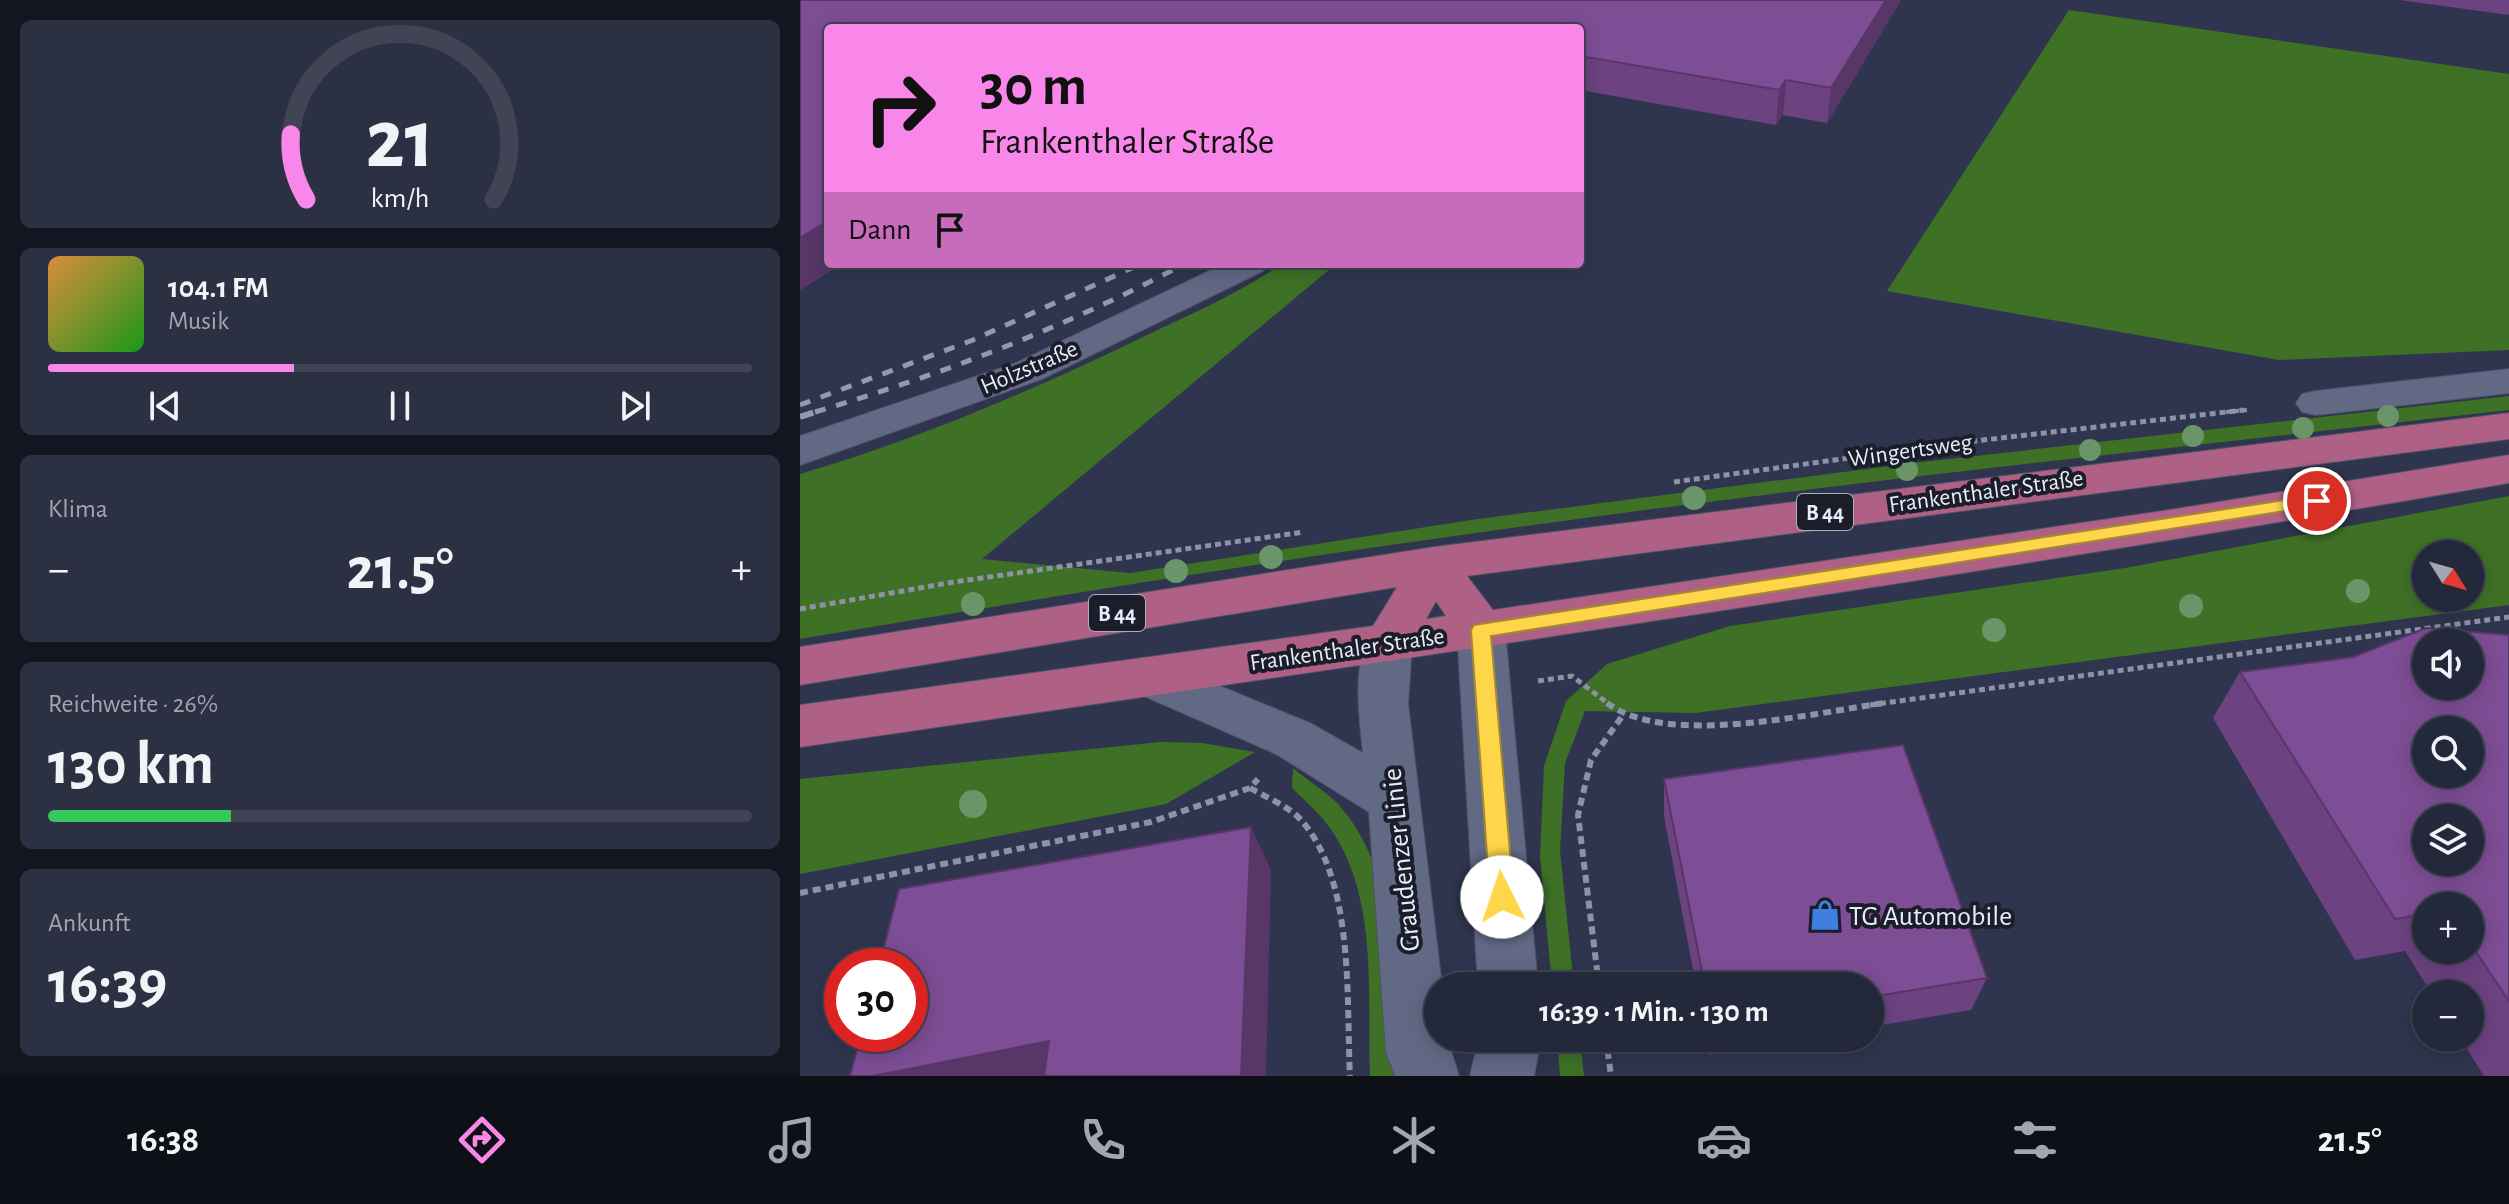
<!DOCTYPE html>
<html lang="de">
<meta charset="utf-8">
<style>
body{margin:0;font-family:"Alegreya Sans",sans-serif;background:#2b3042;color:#f1f3f6;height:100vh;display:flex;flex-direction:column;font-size:30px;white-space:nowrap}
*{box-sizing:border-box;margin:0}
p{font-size:26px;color:#a3a6af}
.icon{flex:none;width:44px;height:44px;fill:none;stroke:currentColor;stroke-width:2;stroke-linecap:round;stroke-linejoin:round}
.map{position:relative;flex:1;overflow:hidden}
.panel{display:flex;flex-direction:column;gap:20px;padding:20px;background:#131620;width:800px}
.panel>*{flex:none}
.guide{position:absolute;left:24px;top:24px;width:760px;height:244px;border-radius:8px;box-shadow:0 4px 20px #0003,0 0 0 2px #404454;background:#f987e9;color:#111;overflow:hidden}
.needle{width:52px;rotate:127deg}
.tools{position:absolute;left:1612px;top:540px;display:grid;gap:16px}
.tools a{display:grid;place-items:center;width:72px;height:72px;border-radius:50%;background:#23283a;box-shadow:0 4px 20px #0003,0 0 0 2px #404454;font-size:40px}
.speed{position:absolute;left:24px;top:948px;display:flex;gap:16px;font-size:40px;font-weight:700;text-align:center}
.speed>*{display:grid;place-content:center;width:104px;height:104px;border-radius:50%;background:#23283a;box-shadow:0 4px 20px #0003,0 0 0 2px #404454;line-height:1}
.speed .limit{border:12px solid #d22;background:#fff;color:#111}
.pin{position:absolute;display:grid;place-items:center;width:68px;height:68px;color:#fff;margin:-34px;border:4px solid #fff;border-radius:50%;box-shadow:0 2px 8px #0007}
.me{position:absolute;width:88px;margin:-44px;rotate:356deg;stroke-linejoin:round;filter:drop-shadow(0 0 6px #0008)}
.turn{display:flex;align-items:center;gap:28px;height:168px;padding:0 24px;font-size:36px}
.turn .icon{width:104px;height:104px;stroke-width:2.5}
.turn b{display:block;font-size:56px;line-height:68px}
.then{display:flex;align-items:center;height:76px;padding:0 24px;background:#0003;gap:16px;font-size:30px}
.big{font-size:60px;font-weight:600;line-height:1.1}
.panel .tile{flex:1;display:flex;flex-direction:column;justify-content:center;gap:12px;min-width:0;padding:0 28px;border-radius:12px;background:#2b3042}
.panel .dial{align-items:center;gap:0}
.dial svg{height:208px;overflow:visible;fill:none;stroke:#404454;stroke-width:7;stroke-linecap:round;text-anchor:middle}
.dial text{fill:#f1f3f6;stroke:none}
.song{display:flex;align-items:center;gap:24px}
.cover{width:96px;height:96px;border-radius:12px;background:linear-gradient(135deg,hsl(30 70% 55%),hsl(120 70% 35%))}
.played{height:8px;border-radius:4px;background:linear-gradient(90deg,#f987e9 35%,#404454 35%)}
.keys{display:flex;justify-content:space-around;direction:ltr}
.heat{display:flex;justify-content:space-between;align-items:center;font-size:44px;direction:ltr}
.charge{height:12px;border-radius:6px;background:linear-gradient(90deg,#34c759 26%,#404454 0)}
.trip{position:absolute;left:624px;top:972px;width:460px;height:80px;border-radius:40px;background:#23283a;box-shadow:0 4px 20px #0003,0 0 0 2px #404454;font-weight:600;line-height:80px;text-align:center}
.tabs{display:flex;height:128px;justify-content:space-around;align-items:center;background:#0e1017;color:#a3a6af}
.tabs .icon{width:56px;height:56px}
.tabs .active{color:#f987e9}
.tabs b{font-size:36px;color:#f1f3f6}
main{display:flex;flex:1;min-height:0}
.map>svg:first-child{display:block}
.green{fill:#3e7126;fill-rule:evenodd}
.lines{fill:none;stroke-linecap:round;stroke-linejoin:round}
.minor-casing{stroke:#4d5368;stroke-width:2}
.major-casing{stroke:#4d5368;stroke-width:2}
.path-far2{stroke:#8d92a7;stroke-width:4;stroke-dasharray:5 3;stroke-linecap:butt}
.path-far1{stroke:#8d92a7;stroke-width:5;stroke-dasharray:6 4;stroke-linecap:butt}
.path{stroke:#8d92a7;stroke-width:6;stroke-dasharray:8 5;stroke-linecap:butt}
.minor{fill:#626985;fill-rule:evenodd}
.major{fill:#ae6085;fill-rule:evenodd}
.rail-far1{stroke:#949aae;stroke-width:5;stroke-dasharray:11 11;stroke-linecap:butt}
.rail{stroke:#949aae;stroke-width:6;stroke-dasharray:14 14;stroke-linecap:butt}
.tree{fill:#6a9568}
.wall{fill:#6c4280;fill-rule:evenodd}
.shaded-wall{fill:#583668}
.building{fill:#7d4d95;stroke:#583668;stroke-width:2;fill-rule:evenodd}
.route{fill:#ffd54a;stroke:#a68a30;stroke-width:2}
.labels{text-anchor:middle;stroke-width:8;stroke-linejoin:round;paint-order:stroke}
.shield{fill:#1b1e29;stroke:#aaafbd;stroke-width:2}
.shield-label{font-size:22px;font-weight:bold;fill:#e8edfd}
.street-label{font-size:24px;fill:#e8edfd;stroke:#1b1e29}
.near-street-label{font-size:28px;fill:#e8edfd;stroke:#1b1e29}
.near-poi-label{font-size:28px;fill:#e8edfd;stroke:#1b1e29;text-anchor:start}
</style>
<main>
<section class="panel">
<div class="tile dial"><svg viewBox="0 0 100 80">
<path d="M14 69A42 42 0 1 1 86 69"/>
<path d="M14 69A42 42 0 0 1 8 44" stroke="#f987e9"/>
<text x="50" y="56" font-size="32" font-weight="700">21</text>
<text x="50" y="72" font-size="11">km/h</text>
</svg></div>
<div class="tile">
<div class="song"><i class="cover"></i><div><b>104.1 FM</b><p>Musik</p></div></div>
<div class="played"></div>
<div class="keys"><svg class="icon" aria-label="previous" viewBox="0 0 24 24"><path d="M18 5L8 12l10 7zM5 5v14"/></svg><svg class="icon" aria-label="pause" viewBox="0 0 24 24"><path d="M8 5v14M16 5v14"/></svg><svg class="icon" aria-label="next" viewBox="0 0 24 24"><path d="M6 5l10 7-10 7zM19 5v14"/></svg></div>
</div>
<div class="tile"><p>Klima</p>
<div class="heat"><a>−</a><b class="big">21.5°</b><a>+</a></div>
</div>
<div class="tile"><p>Reichweite · 26%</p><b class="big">130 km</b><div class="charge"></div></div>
<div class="tile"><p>Ankunft</p><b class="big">16:39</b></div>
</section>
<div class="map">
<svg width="1709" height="1076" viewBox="0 0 1709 1076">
<rect width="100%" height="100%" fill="#2f354e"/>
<g class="green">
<polygon points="1269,10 1709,74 1709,350 1479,360 1087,291"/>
<path d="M482,264H536L182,559L330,573L678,519L1113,463L1709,396V410C1365,449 1020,484 676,533C450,564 225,601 0,639V474C117,440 231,391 341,338C389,315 438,294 482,264Z"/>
<path d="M1709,496V605L895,713L785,711L765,763L760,851L774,986H752L740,856L744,766L766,701L807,664L930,626L1325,568ZM1670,554V598H1626V554Z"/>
<polygon points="361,742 402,743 455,752 366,804 0,874 0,779"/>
<path d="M493,768C507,780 524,790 537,803C603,875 591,986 596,1076H570C567,992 580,888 523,819C514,808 502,798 492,788Z"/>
<polygon points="757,1038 780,1038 784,1076 760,1076"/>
</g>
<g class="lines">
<defs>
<g id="minor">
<polygon points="424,264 468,264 463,271 242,379 0,465 0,436 216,363"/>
<polygon points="1709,369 1709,393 1516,415 1502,412 1496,403 1502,394 1516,391"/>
<polygon points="681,612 698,617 705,630 738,986 678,986 657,630 664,617"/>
<path d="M588,624L605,630L612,643L608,704L642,986H638V1038H647L659,1076H595L586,1052L569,812L476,754L335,692L327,678L335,664L352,658L512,724L563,753C559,714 552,666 571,630Z"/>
<polygon points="679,1038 741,1038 734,1076 670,1076"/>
</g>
<path id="major" d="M1709,413V439L667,576L693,610L1369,510L1709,455V483C1141,581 571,664 0,747V705L573,626L597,587L0,685V647L634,547ZM636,601L646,616L626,619Z"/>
</defs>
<use href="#minor" class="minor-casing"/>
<use href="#major" class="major-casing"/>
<polyline class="path-far2" points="1426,412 1448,410"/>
<g class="path-far1">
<polyline points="874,482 1166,442 1444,410"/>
<polyline points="0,609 154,582 504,532"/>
<polyline points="738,681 772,676 810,705"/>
<polyline points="1070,705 1709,617"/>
</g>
<g class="path">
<path d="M807,703C867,748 1013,713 1084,703"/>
<path d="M450,788C467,798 489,806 502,821C555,883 546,999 550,1076"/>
<polyline points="0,893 351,822 450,788 458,779"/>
<polyline points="799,986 778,815 791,760 823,715"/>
<polyline points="806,1038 811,1076"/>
</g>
<use href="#minor" class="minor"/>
<use href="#major" class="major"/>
<g class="rail-far1">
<polyline points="0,405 173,340 341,264"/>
<path d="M15,412C143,374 266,327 384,264"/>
</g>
<polyline class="rail" points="0,417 21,410"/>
</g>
<g class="tree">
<circle cx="1588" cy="416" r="11"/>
<circle cx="1503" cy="428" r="11"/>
<circle cx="1393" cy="436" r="11"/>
<circle cx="1290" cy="450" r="11"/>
<circle cx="1107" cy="470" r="11"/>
<circle cx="894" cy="498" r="12"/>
<circle cx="471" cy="557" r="12"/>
<circle cx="376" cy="571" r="12"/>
<circle cx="1558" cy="591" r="12"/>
<circle cx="173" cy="604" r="12"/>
<circle cx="1391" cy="606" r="12"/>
<circle cx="1194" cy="630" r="12"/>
<circle cx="173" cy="804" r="14"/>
</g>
<g class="wall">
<polygon points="0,0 1101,0 1027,123 983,115 976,125 780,90 780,28 28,28 28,264 41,264 0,290"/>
<polygon points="1599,0 1709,0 1709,15"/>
<path d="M1709,635V1076H1684L1660,1038H1670V994H1632L1605,951L1555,960L1413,718L1440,672ZM1626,906H1670V950H1626Z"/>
<polygon points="864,779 1187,978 1171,1010 1070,1027 1070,986 896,986 864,816"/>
<polygon points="906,1038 1007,1038 909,1055"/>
</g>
<g class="shaded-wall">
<polygon points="1086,0 1101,0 1027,123 1031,88"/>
<polygon points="986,80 983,115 976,125 979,90"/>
<polygon points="28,221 28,264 41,264 0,290 0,238"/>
<polygon points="451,827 471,870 466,1076 441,1076"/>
<polygon points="249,1041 283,1076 73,1076"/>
</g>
<g class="building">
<polygon points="0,0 1086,0 1031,88 986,80 979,90 780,56 780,28 28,28 28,221 0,238"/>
<path d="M1626,628L1709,635V1001L1670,943V906H1626V914L1595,919L1440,672L1553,657ZM1626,642H1670V686H1626ZM1626,730H1670V774H1626ZM1626,818H1670V862H1626Z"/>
<polygon points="1103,745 1187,978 1070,997 1070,986 905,986 864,779"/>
<polygon points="451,827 441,1076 244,1076 249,1041 73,1076 50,1076 61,1034 110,1034 110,966 79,966 99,889"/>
</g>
<polygon class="route" points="1517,495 1523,496 1523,505 691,636 714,897 710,905 702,908 694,905 690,897 671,630 674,625"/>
<defs>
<symbol id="shop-bare" viewBox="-9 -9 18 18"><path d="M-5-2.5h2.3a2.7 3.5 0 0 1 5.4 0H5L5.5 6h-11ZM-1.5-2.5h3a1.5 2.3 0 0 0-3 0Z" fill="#3f7fe0" stroke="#1b1e29" stroke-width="2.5" paint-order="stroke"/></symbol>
</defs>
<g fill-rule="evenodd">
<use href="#shop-bare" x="1003" y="893" width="44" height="44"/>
</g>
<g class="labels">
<g class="shield">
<rect x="997" y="494" width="56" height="36" rx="6"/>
<rect x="289" y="595" width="56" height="36" rx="6"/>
</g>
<g class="shield-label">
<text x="1025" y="520">B 44</text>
<text x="317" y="621">B 44</text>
</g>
<g class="street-label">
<text transform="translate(229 367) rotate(-23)" y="8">Holzstraße</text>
<text transform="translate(1110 450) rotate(-8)" y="8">Wingertsweg</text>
<text transform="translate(1186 491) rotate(-8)" y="8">Frankenthaler Straße</text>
<text transform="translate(547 649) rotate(-8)" y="8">Frankenthaler Straße</text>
</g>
<g class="near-street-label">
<text transform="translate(600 860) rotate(-96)" y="10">Graudenzer Linie</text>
</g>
<g class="near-poi-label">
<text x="1049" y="925">TG Automobile</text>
</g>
</g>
</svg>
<div class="tools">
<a><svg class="needle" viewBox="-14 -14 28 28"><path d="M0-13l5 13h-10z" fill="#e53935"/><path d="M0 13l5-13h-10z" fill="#a3a6af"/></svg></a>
<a><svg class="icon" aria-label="sound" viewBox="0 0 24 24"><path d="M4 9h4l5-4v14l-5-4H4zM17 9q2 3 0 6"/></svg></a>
<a><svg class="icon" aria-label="search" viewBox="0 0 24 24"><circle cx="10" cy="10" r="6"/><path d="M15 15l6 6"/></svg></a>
<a><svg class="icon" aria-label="layers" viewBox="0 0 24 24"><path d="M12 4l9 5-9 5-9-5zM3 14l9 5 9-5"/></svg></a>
<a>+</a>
<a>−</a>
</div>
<div class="speed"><div class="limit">30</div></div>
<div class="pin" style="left:1517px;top:501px;background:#d93025"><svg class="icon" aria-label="arrive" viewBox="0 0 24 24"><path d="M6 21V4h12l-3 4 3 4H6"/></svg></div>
<svg class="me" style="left:702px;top:897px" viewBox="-20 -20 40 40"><circle r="19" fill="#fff"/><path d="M0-13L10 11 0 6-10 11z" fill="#ffd54a"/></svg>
<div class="trip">16:39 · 1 Min. · 130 m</div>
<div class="guide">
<div class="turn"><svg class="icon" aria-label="right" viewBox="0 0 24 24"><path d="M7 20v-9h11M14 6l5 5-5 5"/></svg><div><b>30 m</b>Frankenthaler Straße</div></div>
<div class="then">Dann<svg class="icon" aria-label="arrive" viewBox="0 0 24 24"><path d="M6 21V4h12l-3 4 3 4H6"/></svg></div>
</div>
</div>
</main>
<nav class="tabs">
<b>16:38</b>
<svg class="icon active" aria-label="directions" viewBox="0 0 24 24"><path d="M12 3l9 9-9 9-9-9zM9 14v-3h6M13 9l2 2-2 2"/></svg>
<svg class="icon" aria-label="music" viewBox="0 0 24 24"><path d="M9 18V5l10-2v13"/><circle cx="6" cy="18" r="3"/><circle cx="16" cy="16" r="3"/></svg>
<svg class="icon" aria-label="phone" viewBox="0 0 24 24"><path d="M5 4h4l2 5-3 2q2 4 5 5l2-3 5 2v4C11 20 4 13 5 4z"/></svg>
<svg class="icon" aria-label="climate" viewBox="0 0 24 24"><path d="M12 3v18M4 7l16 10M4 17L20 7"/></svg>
<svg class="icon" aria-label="car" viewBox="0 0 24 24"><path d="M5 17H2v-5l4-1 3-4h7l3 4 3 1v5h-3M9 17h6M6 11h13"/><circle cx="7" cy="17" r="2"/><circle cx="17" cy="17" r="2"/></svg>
<svg class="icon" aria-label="filters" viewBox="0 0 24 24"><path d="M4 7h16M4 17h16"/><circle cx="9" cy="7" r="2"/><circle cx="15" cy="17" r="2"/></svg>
<b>21.5°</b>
</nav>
